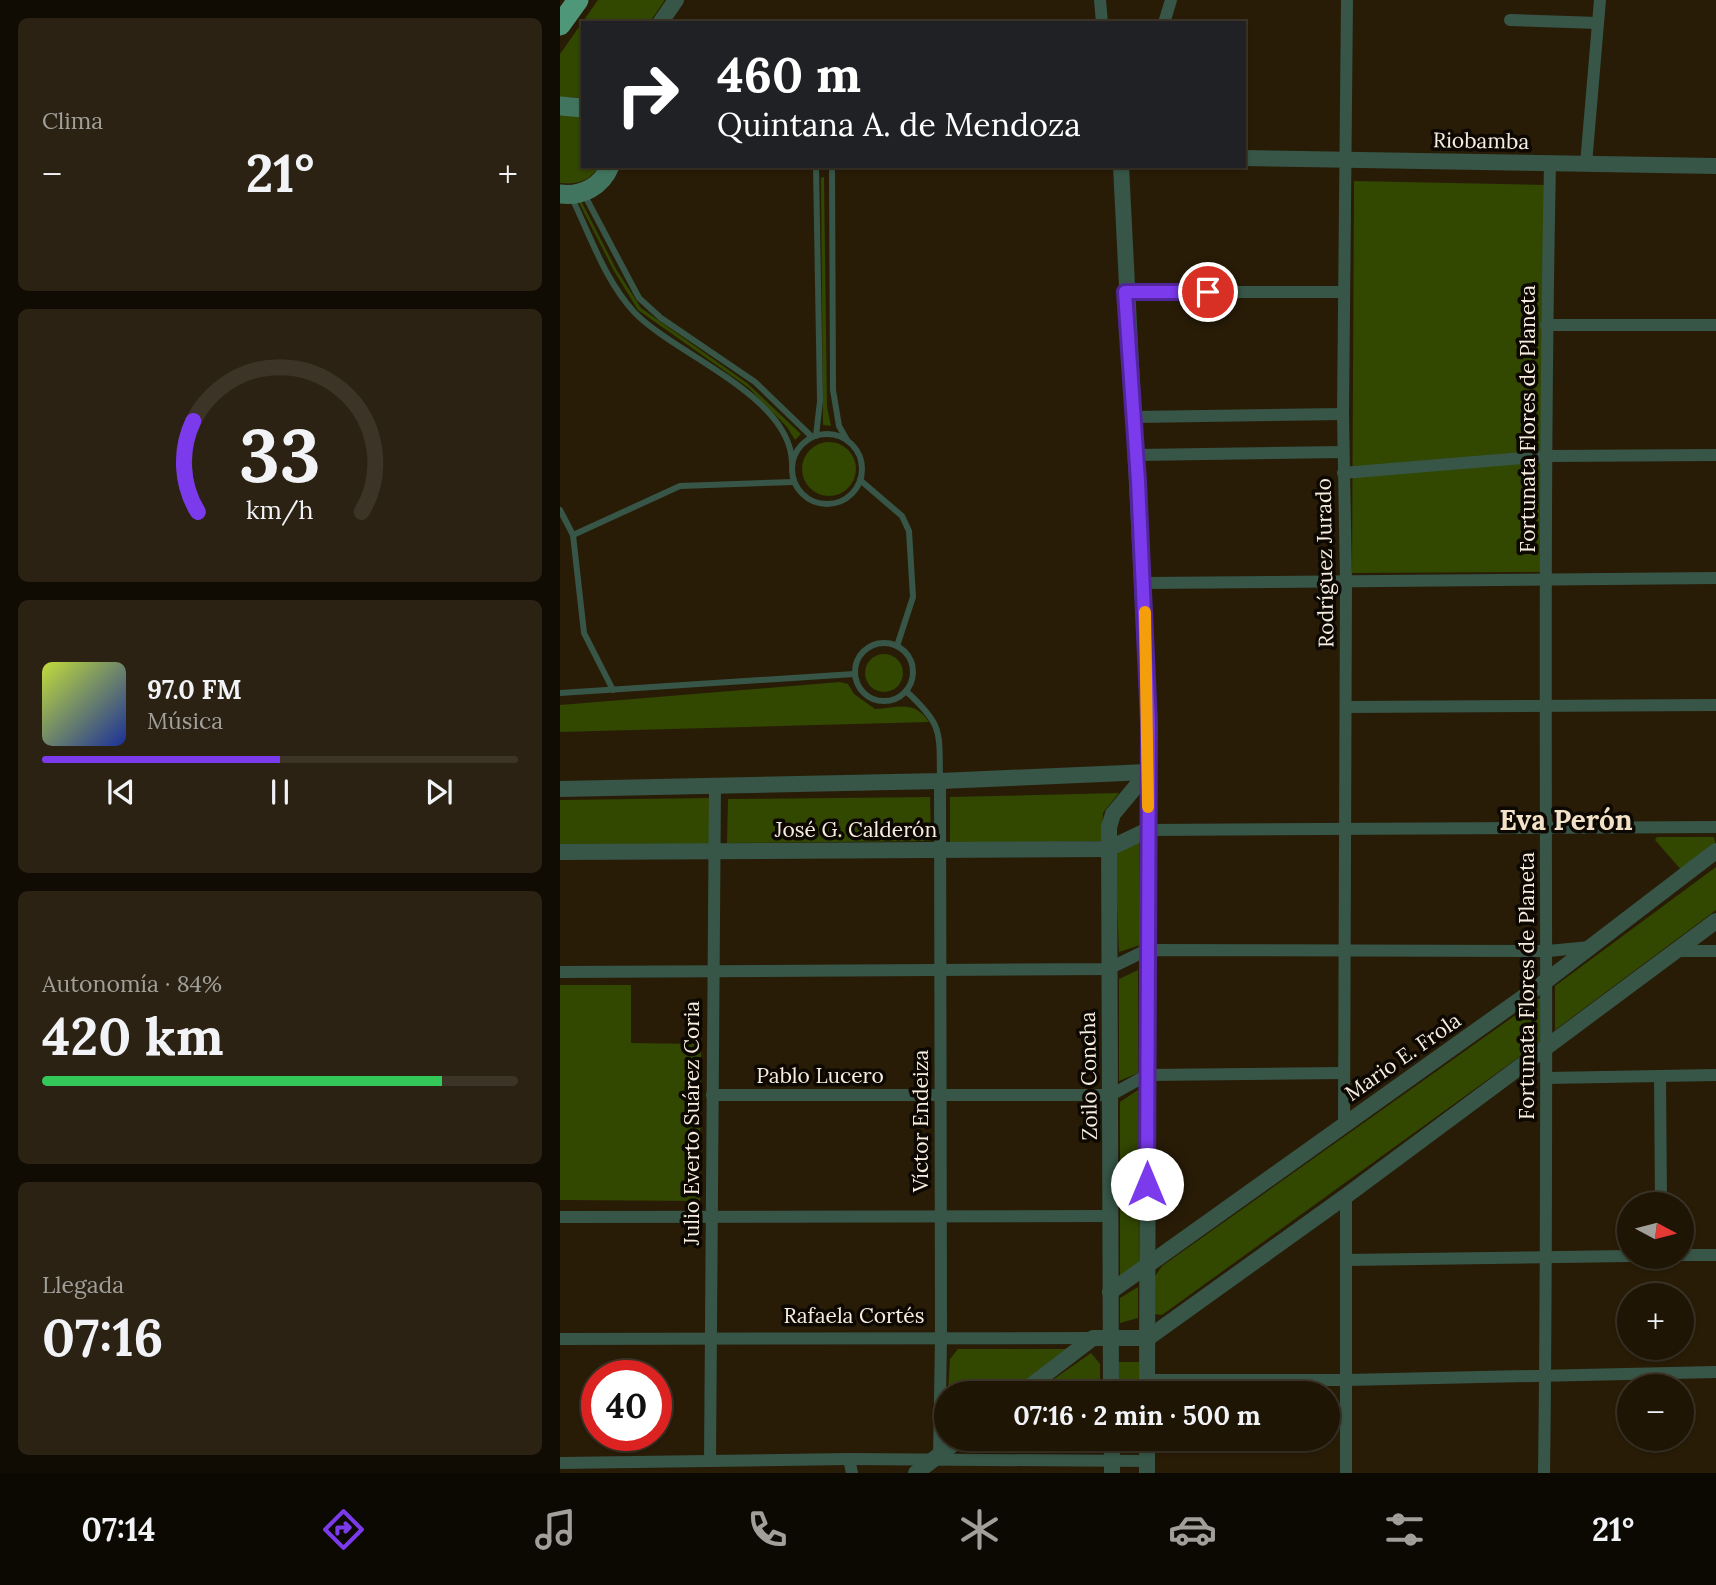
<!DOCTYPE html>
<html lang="es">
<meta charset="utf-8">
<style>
body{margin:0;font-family:Lora,serif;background:#2b2213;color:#f1f3f6;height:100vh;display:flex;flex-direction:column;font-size:26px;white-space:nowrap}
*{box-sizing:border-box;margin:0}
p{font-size:23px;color:#a19f9a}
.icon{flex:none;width:38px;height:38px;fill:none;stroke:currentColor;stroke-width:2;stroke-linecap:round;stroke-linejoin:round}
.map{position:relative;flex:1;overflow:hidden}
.sheet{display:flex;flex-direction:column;gap:18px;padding:18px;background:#100c03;width:560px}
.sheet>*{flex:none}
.guide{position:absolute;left:21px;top:21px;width:665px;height:147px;border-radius:0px;box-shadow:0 2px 5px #0004,0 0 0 2px #3c3427;background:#202124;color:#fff;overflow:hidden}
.needle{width:46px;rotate:97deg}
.controls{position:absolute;left:1057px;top:1192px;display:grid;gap:14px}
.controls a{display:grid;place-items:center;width:77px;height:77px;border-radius:50%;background:#1e1505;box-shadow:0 2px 5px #0004,0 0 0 2px #3c3427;font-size:35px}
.speed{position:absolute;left:21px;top:1360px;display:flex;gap:14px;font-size:35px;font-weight:700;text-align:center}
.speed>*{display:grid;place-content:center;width:91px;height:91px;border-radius:50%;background:#1e1505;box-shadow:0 2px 5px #0004,0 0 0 2px #3c3427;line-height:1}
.speed .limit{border:10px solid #d22;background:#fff;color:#111}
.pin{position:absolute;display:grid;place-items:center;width:60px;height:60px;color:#fff;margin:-30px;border:4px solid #fff;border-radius:50%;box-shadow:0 2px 7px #0007}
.me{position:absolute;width:77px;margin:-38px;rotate:0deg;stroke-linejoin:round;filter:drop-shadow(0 0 5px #0008)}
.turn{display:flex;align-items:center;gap:24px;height:147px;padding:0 21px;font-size:32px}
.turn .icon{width:91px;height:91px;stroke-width:2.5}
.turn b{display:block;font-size:49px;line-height:60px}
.big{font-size:52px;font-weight:700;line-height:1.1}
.sheet .tile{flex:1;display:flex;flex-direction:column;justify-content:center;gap:10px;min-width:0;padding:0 24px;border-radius:10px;background:#2b2213}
.sheet .dial{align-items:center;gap:0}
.dial svg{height:182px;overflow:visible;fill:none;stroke:#3c3427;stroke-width:7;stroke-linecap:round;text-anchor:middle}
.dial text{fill:#f1f3f6;stroke:none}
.song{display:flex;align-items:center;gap:21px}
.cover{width:84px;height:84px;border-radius:10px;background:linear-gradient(135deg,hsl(70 70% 55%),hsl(230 70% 35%))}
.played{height:7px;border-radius:4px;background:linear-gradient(90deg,#7c3aed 50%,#3c3427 50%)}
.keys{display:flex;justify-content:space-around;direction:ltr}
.heat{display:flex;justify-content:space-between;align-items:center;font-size:38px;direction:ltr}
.charge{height:10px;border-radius:5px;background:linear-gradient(90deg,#34c759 84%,#3c3427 0)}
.trip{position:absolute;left:374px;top:1381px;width:406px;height:70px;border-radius:35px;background:#1e1505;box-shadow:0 2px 5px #0004,0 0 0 2px #3c3427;font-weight:700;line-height:70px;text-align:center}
.menu{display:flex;height:112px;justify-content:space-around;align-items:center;background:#0c0802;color:#a19f9a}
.menu .icon{width:49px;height:49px}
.menu .on{color:#7c3aed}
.menu b{font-size:32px;color:#f1f3f6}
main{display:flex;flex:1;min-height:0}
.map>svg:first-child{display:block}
.green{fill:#324700}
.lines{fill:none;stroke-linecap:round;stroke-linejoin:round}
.service{stroke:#375648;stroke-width:6}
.minor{stroke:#375648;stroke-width:12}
.tertiary{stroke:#375648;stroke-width:16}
.secondary{stroke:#42755f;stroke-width:19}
.trunk{stroke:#4e9779;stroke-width:21}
.route-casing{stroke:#51269a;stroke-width:18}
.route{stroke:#7c3aed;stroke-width:12}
.slow{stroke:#f59e0b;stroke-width:12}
.labels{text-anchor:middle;stroke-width:7;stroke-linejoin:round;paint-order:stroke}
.street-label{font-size:21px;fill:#f7eee1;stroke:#0d0802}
.district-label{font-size:28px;font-weight:bold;fill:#f2e1c7;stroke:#0d0802}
</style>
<main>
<section class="sheet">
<div class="tile"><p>Clima</p>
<div class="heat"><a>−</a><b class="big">21°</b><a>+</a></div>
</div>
<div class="tile dial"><svg viewBox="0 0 100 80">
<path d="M14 69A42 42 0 1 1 86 69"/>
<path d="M14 69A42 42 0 0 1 12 29" stroke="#7c3aed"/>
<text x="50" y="56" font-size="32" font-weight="700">33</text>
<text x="50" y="72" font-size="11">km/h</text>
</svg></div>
<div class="tile">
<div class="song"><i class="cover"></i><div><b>97.0 FM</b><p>Música</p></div></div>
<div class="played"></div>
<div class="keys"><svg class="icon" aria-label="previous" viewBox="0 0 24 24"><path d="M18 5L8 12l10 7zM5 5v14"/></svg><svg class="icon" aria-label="pause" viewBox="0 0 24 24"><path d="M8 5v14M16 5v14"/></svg><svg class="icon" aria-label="next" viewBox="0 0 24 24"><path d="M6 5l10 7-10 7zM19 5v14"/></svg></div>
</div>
<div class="tile"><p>Autonomía · 84%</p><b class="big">420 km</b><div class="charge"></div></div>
<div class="tile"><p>Llegada</p><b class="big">07:16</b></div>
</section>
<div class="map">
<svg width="1156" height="1473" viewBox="0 0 1156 1473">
<rect width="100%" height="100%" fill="#281c07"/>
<g class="green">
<polygon points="38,0 105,0 89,23 23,23 23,98 0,97 0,54"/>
<path d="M6,114L23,117V166H40C29,181 18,185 0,183V116Z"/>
<polygon points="264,177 267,407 271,426 263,425 261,178"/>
<polygon points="794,181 986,185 981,572 792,573"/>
<polygon points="15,189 56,269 81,308 187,383 241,434 235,440 227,427 189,388 78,310 54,271 13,191"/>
<circle cx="269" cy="469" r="27"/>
<circle cx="324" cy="673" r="19"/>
<path d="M280,682L288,684L294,694L315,709C338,708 354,699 369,722L0,732V705Z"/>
<polygon points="559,793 543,813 542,841 390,844 390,797"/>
<polygon points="370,797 371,841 167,843 168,799"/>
<polygon points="150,798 149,844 0,845 0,800"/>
<polygon points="1097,837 1154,837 1156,846 1123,872 1095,840"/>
<polygon points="579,842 580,945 559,952 555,852"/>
<polygon points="1156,867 1156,910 995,1030 995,986"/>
<polygon points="578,970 578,1073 559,1081 559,979"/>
<polygon points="0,985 71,985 71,1043 141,1044 140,1201 0,1200"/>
<polygon points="981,997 980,1042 602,1315 593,1314 593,1279 602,1266"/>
<polygon points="578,1090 579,1264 560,1276 560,1102"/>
<polygon points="578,1287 578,1318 560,1323 560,1298"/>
<polygon points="398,1349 506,1349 449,1393 388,1393 390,1359"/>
<polygon points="531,1353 540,1364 540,1393 474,1393"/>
<rect x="559" y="1362" width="20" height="31"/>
<polygon points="415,1438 531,1438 531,1439 514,1450 413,1449"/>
</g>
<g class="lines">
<g class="service">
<polyline points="272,166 273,390 279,426 287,440"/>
<polyline points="24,194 79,298 101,318 195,382 252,437"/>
<path d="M11,196C30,235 45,281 75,313C116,355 231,396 232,463"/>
<circle cx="267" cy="469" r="35"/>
<polyline points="256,436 260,401 256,166"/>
<polyline points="300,480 342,516 349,531 353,597 337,646"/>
<polyline points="0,510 13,535"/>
<circle cx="324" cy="672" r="29"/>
<polyline points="53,690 24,633 13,535 120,486 234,482"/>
<path d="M346,691C384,726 379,731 380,781"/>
<polyline points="0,693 294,674"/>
</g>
<g class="minor">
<polyline points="540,0 542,23"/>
<polyline points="950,20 1038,23"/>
<polyline points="604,23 611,0"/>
<polyline points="1026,164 1040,0"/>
<polyline points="565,292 784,292"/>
<polyline points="986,325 1156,325"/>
<polyline points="574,417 783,414"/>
<polyline points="577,455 783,452"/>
<polyline points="783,473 988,456 1156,455"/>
<polyline points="584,583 1156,578"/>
<polyline points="786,707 1156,705"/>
<polyline points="588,830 1156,827"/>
<polyline points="1116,951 1156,951"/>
<polyline points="0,972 548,969 587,950 988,951 1030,947"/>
<polyline points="1100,1077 1101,1204"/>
<polyline points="987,1078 1156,1075"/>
<polyline points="152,1095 551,1095 587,1075 783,1073"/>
<polyline points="784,1125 786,581 783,414 787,0"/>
<polyline points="786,1196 786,1473"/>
<polyline points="0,1217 550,1216"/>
<polyline points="1122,1255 1156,1255"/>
<polyline points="786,1260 1069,1256"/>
<polyline points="0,1339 533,1338"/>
<polyline points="587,1380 786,1380 1156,1372"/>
<polyline points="289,1459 292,1473"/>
<polyline points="379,1459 381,1337 380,781"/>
<polyline points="150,1461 155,784"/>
<polyline points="0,1463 289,1459 587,1461"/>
<path d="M984,1473C990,1037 981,600 990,164"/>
</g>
<g class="tertiary">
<polyline points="100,23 116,0"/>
<polyline points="684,158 1156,166"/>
<polyline points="561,166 589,723 587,1393"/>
<polyline points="0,789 380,781 588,772"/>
<polyline points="0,852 548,849 588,830"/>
<polyline points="550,1292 986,981 1156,851"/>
<polyline points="461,1393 533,1338 588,1338 786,1196 1156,921"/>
<polyline points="551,1393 549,827 553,814 588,772"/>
<polyline points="587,1438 587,1473"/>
<polyline points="356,1473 401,1438"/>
<polyline points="552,1473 552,1438"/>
</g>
<g class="secondary">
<polyline points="0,106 23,108"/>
<path d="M0,194C22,197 42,186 50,166"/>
</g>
<polyline class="trunk" points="0,25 18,0"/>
</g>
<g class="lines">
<defs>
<polyline id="route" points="587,1184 589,723 578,481 565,292 648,292"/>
</defs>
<use href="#route" class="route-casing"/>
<use href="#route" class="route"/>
<polyline class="slow" points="585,612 588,807"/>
</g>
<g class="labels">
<g class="street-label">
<text transform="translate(921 141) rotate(1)" y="7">Riobamba</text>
<text transform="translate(968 419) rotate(-90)" y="7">Fortunata Flores de Planeta</text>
<text transform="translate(765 563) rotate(-91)" y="7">Rodríguez Jurado</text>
<text x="296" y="837">José G. Calderón</text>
<text transform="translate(967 986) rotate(-90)" y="7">Fortunata Flores de Planeta</text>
<text transform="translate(843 1057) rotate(-35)" y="7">Mario E. Frola</text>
<text x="260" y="1083">Pablo Lucero</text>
<text transform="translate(529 1076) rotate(-91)" y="7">Zoilo Concha</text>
<text transform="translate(361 1121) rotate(-90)" y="7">Víctor Endeiza</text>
<text transform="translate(132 1123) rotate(-90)" y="7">Julio Everto Suárez Coria</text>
<text x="294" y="1323">Rafaela Cortés</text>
</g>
<g class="district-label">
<text x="1006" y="830">Eva Perón</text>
</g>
</g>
</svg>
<div class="controls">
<a><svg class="needle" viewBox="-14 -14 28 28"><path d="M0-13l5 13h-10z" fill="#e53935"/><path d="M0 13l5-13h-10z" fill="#a19f9a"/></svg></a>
<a>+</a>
<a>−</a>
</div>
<div class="speed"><div class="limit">40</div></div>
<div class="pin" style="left:648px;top:292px;background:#d93025"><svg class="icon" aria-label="arrive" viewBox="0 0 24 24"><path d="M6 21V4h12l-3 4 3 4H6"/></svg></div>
<svg class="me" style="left:587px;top:1184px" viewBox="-20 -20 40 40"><circle r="19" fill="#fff"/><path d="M0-13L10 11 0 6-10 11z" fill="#7c3aed"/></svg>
<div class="trip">07:16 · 2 min · 500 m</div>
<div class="guide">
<div class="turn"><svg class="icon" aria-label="right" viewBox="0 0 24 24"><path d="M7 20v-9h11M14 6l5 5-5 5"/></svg><div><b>460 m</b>Quintana A. de Mendoza</div></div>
</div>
</div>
</main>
<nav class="menu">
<b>07:14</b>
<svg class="icon on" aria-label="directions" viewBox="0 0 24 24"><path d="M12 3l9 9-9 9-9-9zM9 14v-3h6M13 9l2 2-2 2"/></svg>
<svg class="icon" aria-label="music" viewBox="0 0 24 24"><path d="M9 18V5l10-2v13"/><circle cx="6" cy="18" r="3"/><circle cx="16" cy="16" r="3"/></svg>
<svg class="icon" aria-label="phone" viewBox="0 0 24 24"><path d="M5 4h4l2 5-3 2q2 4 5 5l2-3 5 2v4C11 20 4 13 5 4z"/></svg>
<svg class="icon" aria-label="climate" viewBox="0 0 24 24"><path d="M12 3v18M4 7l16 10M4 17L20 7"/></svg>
<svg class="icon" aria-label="car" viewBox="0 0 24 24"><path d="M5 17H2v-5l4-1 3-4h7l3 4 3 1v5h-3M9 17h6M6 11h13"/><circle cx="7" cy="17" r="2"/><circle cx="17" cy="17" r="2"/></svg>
<svg class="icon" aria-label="filters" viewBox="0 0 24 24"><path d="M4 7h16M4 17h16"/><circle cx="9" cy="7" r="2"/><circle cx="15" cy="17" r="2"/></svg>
<b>21°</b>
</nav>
